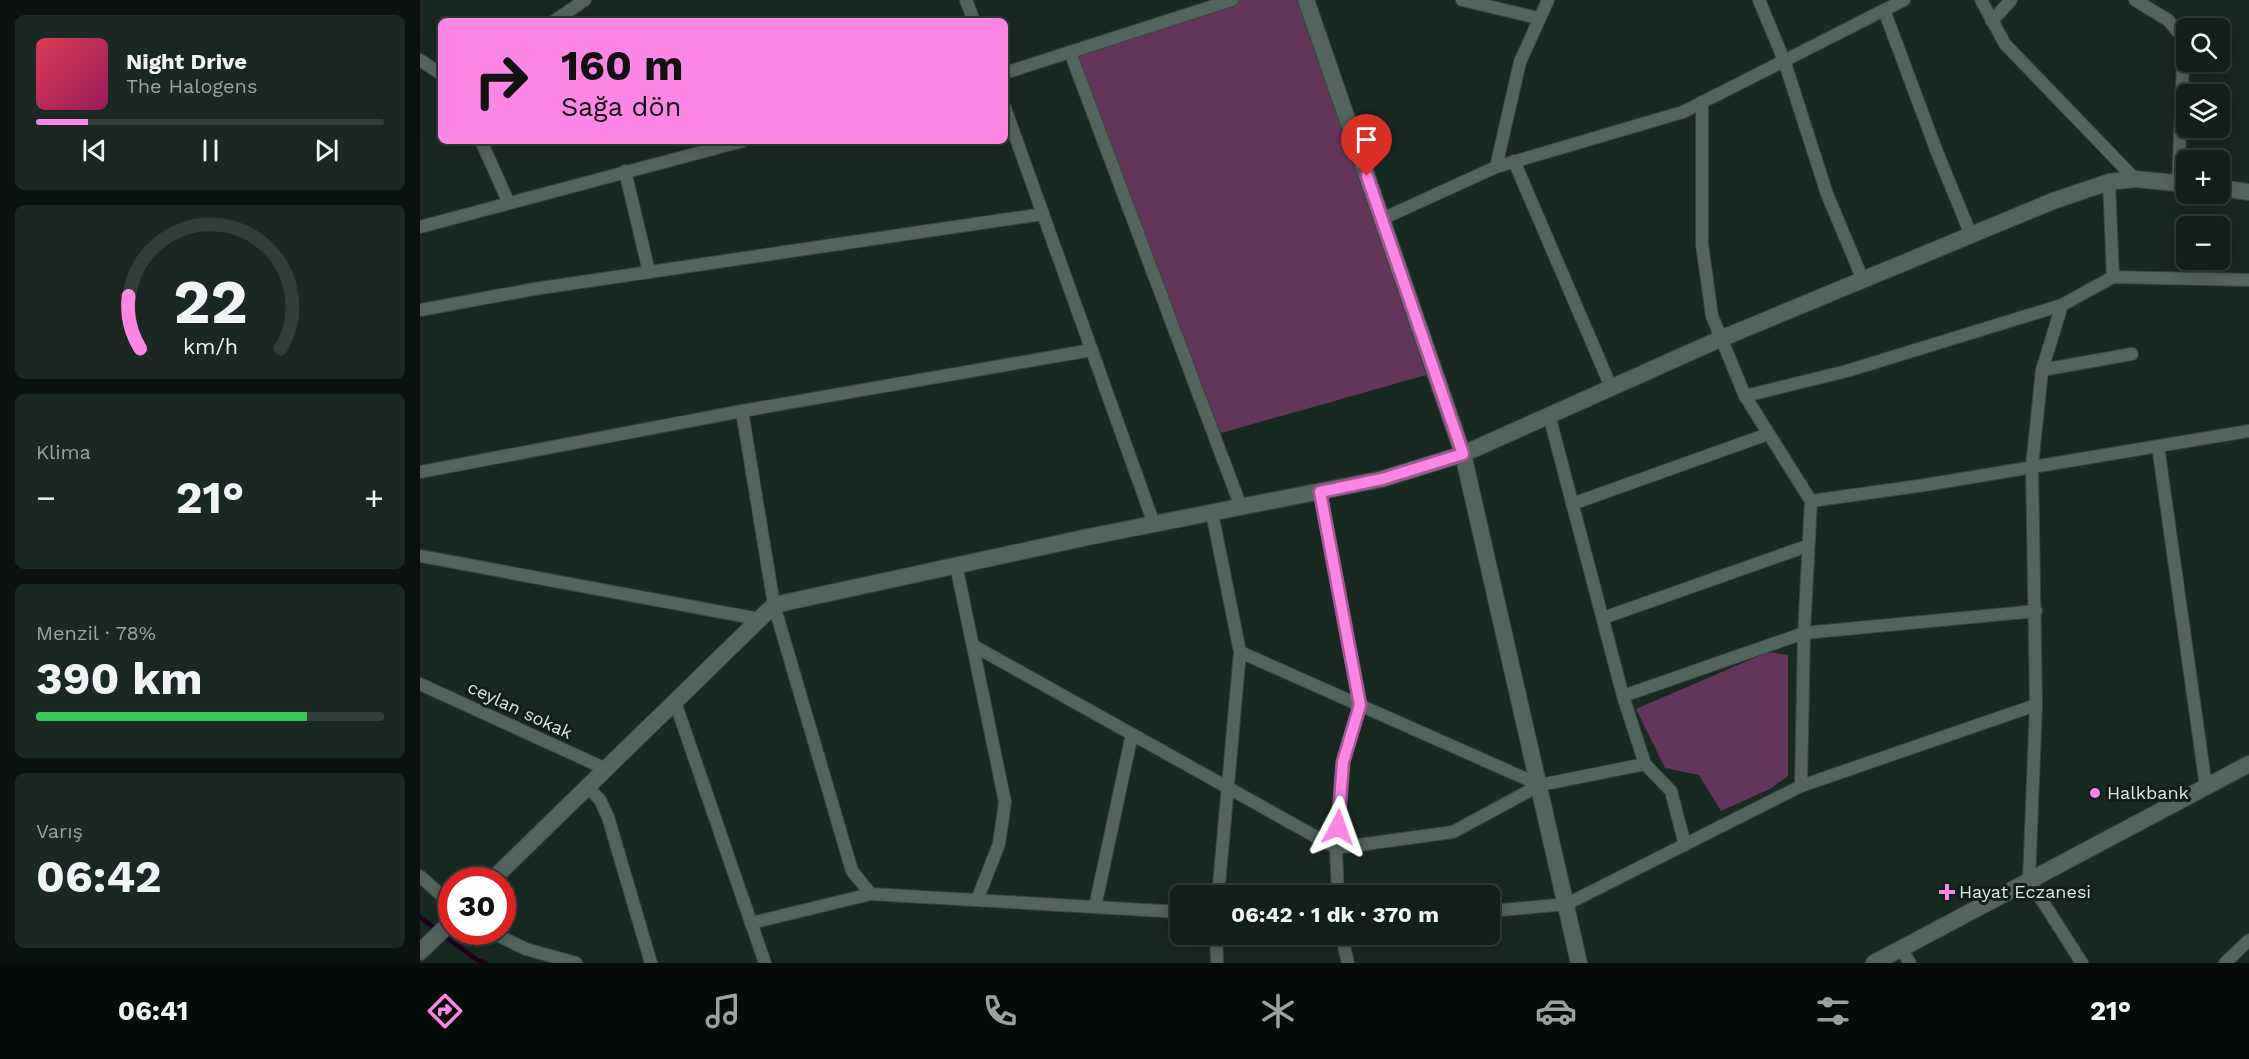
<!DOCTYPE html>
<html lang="tr">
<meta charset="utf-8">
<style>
body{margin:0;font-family:"Work Sans",sans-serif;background:#1b2723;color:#f1f3f6;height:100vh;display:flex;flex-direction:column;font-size:22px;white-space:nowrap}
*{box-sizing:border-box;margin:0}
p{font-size:20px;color:#9ca2a2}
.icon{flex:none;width:33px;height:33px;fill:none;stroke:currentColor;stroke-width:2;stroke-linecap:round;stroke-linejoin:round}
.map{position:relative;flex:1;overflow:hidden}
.panel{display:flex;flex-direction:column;gap:15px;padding:15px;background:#0a110e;width:420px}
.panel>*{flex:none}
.top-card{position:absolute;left:18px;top:18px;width:570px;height:126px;border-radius:9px;box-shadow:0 3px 15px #0003,0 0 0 2px #313d39;background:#fc86e4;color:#111;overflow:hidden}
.controls{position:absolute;left:1756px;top:18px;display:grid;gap:12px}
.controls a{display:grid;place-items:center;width:54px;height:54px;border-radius:9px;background:#121f1a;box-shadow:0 3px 15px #0003,0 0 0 2px #313d39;font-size:30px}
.speed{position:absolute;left:18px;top:867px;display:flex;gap:12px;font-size:30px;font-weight:700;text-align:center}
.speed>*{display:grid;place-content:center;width:78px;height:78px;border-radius:50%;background:#121f1a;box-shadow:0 3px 15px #0003,0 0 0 2px #313d39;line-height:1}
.speed .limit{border:9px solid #d22;background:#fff;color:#111}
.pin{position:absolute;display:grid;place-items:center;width:51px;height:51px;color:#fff;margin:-62px -26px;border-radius:50% 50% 50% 0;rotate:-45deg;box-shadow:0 0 6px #0007}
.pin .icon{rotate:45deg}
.me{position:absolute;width:66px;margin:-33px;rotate:4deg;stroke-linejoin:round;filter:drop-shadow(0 0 4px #0008)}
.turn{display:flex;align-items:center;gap:21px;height:126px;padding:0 24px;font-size:27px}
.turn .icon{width:78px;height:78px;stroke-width:2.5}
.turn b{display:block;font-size:42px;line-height:51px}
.big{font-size:45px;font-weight:700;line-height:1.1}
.panel .widget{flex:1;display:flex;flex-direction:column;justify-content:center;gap:9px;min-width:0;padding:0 21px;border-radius:9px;background:#1b2723}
.panel .dial{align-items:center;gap:0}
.dial svg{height:156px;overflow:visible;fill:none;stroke:#313d39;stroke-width:7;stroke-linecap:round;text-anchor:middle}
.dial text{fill:#f1f3f6;stroke:none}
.song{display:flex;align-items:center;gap:18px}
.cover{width:72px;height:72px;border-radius:9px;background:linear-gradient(135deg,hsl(350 70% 55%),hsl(330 70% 35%))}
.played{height:6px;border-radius:3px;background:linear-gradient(90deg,#fc86e4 15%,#313d39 15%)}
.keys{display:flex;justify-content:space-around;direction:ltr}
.heat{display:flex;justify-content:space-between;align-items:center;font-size:33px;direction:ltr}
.charge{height:9px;border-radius:4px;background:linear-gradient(90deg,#34c759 78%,#313d39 0)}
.trip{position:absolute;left:750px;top:885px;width:330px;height:60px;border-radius:9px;background:#121f1a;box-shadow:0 3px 15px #0003,0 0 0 2px #313d39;font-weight:700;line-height:60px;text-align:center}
.tab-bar{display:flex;height:96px;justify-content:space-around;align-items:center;background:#070c0a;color:#9ca2a2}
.tab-bar .icon{width:42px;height:42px}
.tab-bar .selected{color:#fc86e4}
.tab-bar b{font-size:27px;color:#f1f3f6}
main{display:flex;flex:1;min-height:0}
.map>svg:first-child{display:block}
.green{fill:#64355a}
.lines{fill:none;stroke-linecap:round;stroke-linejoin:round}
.stream{stroke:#20001b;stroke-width:4.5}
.street-casing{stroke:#37453f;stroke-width:14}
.secondary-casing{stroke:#37453f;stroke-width:18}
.street{stroke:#52645d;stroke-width:12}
.secondary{stroke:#52645d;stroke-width:16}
.route-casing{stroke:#a45794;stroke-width:15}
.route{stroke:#fc86e4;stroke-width:10}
.poi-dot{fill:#fc86e4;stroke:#0f1f19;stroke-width:2}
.labels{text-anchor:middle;stroke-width:6;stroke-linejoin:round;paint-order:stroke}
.street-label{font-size:18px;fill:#dbe6e1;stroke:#0f1f19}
.poi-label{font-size:18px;fill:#dbe6e1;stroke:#0f1f19;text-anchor:start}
</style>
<main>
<section class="panel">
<div class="widget">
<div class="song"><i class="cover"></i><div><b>Night Drive</b><p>The Halogens</p></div></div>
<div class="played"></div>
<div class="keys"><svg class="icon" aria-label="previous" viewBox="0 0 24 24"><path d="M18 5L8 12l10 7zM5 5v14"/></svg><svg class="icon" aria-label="pause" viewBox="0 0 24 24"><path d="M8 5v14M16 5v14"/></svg><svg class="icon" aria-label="next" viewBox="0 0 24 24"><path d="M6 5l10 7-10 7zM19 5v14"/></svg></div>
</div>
<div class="widget dial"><svg viewBox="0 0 100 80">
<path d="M14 69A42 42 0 1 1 86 69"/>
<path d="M14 69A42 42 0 0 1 8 42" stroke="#fc86e4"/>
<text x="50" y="56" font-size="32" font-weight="700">22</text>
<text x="50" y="72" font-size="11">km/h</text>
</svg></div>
<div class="widget"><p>Klima</p>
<div class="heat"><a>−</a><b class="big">21°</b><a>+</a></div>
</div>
<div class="widget"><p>Menzil · 78%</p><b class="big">390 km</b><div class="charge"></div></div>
<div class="widget"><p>Varış</p><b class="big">06:42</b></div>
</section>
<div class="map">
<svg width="1829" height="963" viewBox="0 0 1829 963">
<rect width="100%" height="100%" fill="#182922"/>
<g class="green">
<polygon points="812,0 886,0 1006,375 794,435 650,52"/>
<polygon points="1348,652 1368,655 1368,776 1350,789 1301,811 1279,775 1245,768 1216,709"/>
</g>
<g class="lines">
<g class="stream">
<polyline points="0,917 17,930"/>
<polyline points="23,935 57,960 66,963"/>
</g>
<defs>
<g id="street">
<polyline points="546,0 554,21"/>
<polyline points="1042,0 1118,18"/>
<polyline points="1339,0 1364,60 1407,194 1443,280"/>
<polyline points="1561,0 1585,44 1715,179"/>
<polyline points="1715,0 1748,20 1764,39 1758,183"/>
<polyline points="1464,10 1517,152 1551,235"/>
<polyline points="134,21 165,0"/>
<polyline points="1572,21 1591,0"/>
<polyline points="650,52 821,507"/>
<polyline points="0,60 21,74"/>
<polyline points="585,73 812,0"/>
<polyline points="1282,102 1282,244 1292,316 1325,396 1391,501 1384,633 1381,786"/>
<polyline points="585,108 734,524"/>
<polyline points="61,141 88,201"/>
<polyline points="1094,161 1191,387"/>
<polyline points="1076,167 1100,62 1128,0"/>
<polyline points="205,171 229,272"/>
<polyline points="1689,182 1693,277"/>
<polyline points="962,219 1076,167 1263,112 1484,0"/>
<polyline points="0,227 323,141"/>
<polyline points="1642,305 1622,370 1612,466 1616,705 1609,880 1662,963"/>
<polyline points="0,310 114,289 623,214"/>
<polyline points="1622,370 1712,354"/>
<polyline points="1325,396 1427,371 1642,305 1693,277 1829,280"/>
<polyline points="322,411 354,605 432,871 451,894 760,912"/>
<polyline points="1129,415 1203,696 1225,764 1251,791 1265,845"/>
<polyline points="1738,446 1786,787"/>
<polyline points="0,472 322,411 672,350"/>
<polyline points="900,491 940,705 923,762 916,848 918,896"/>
<polyline points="1391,501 1505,485 1829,431"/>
<polyline points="1152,504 1348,434"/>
<polyline points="792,513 820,652 798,896"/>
<polyline points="0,556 339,619"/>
<polyline points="536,565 585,802 579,844 557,900"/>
<polyline points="1183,618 1387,546"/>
<polyline points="554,646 916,848 1033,832 1120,785 1225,764"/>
<polyline points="820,652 1120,785"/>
<polyline points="0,684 186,769"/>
<polyline points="1203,696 1384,633 1616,611"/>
<polyline points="255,702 345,963"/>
<polyline points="168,787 180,800 188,817 231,963"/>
<polyline points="0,876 32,905"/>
<polyline points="675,907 712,734"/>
<polyline points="1070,911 1147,904 1381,786 1616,705"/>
<polyline points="331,923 451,894"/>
<polyline points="71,932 106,949 156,963"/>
<polyline points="796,934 797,963"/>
<polyline points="921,934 928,963"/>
<polyline points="1481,949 1490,963"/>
<polyline points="1805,963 1829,940"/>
</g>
<g id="secondary">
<polyline points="886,0 1043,454 1159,963"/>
<polyline points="1800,188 1829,192"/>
<polyline points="72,880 354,605 668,537 962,479 1043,454 1300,339 1633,201 1689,182 1715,179 1767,184"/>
<polyline points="0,952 32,921"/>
<polyline points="1454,963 1829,764"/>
</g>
</defs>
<use href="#street" class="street-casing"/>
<use href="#secondary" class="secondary-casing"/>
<use href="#street" class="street"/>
<use href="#secondary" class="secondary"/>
</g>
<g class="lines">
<defs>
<polyline id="route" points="918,827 923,762 940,705 900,492 962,479 1043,454 947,176"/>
</defs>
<use href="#route" class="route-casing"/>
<use href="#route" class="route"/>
</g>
<g class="poi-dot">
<circle cx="1675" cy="793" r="6"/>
<path d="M1524 883h6v6h6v6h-6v6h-6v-6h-6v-6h6z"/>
</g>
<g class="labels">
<g class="street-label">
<text transform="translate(100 710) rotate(25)" y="6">ceylan sokak</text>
</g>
<g class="poi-label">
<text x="1687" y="799">Halkbank</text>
<text x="1539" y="898">Hayat Eczanesi</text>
</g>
</g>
</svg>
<div class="controls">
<a><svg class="icon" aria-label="search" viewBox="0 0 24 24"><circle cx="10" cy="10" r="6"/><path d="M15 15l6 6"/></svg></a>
<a><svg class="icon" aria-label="layers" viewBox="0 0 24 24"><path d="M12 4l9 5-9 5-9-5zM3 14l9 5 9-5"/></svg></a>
<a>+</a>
<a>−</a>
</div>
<div class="speed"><div class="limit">30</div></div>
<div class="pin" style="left:947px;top:176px;background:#d93025"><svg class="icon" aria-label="arrive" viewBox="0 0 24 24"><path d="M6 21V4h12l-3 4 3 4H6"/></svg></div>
<svg class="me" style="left:918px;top:827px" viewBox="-20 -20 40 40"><path d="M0-17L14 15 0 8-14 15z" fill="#fc86e4" stroke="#fff" stroke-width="4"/></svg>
<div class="trip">06:42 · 1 dk · 370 m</div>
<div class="top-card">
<div class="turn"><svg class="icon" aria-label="right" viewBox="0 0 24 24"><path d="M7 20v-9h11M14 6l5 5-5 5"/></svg><div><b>160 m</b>Sağa dön</div></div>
</div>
</div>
</main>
<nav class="tab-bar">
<b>06:41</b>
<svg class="icon selected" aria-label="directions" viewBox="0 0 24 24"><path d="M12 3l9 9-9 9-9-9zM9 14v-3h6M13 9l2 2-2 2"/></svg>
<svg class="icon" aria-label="music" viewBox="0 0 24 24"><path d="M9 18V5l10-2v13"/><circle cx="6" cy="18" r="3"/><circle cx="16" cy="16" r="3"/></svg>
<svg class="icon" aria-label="phone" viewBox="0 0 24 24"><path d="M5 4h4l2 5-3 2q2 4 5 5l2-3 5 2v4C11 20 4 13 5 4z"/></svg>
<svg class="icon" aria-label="climate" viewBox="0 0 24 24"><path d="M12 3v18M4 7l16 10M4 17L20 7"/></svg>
<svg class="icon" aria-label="car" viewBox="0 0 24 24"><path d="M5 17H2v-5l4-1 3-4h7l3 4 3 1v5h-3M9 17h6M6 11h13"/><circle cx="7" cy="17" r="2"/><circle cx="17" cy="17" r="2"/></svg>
<svg class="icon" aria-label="filters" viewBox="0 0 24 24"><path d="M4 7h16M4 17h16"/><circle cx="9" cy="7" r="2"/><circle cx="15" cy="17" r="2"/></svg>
<b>21°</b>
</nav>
